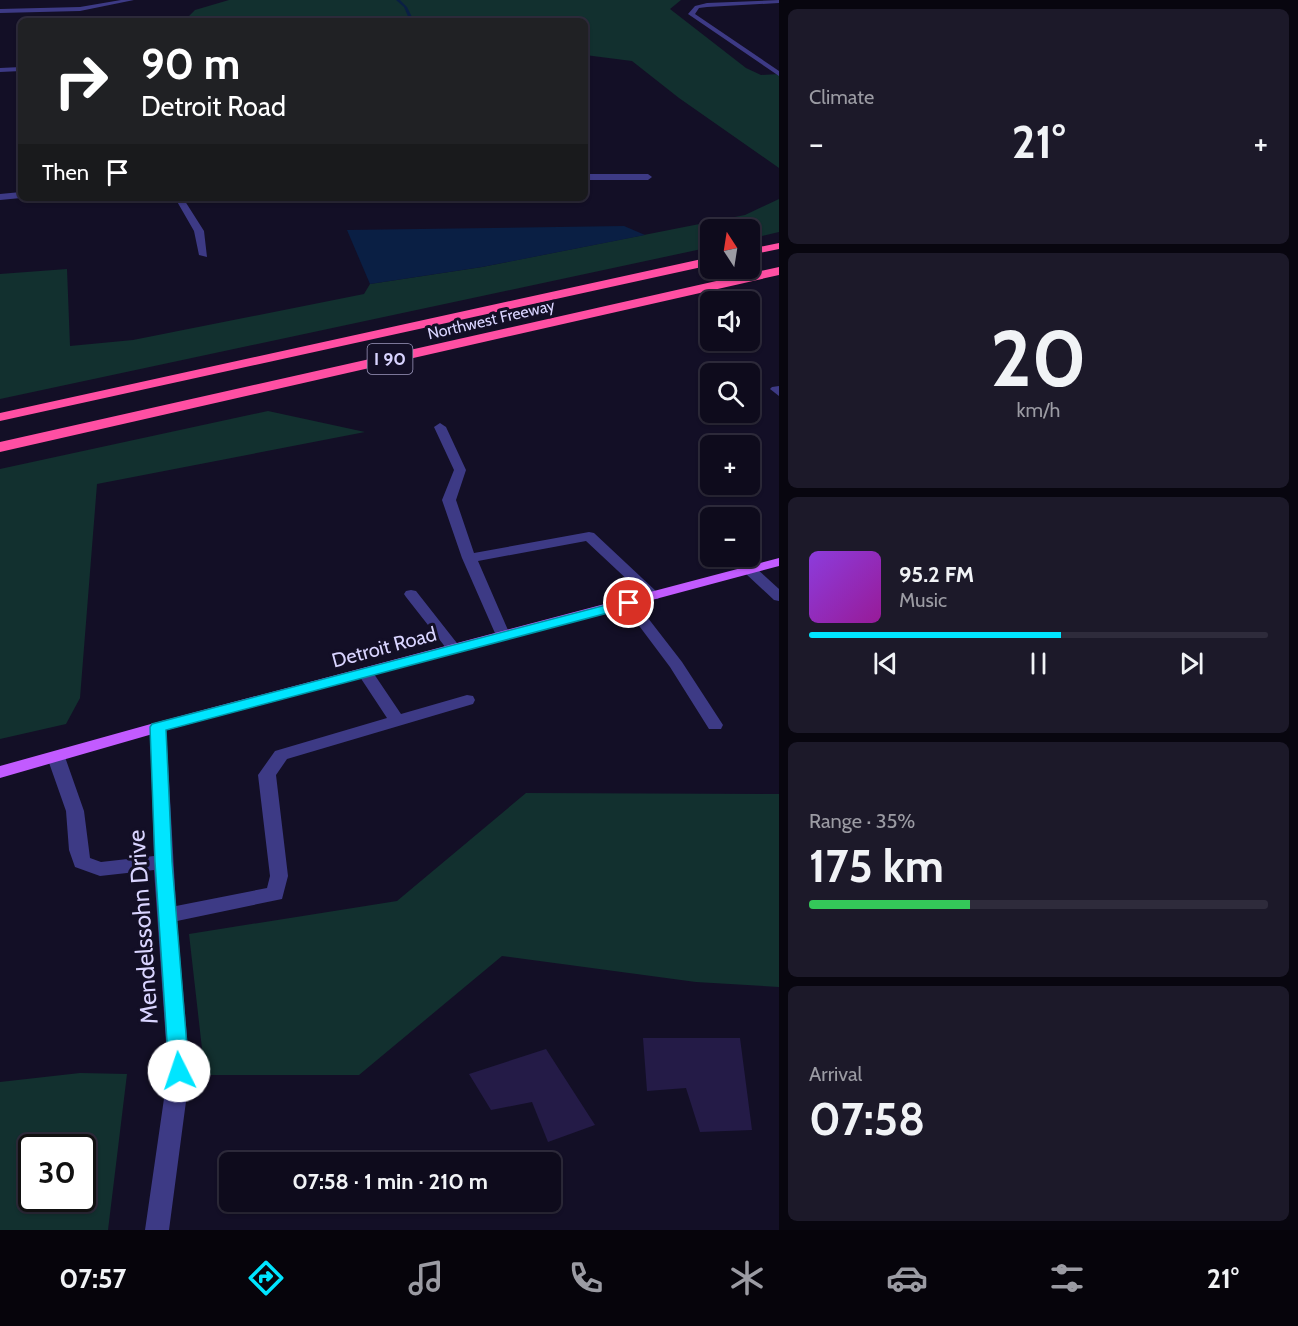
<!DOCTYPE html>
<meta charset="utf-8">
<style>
body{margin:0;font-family:Cabin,sans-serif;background:#1c1929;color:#f1f3f6;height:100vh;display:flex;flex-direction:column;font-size:22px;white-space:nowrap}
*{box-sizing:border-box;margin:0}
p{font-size:20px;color:#9b9ba3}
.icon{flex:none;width:33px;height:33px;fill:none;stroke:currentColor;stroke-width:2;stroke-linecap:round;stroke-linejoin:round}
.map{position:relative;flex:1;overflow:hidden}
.drawer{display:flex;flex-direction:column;gap:9px;padding:9px;background:#08060f;width:519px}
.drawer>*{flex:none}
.banner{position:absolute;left:18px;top:18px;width:570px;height:183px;border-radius:9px;box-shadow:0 2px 4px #0004,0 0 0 2px #2e2b3b;background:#202124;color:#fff;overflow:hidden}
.needle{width:39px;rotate:348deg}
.buttons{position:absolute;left:700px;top:219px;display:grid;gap:12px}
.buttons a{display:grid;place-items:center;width:60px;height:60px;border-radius:9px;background:#0e0b1c;box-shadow:0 2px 4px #0004,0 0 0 2px #2e2b3b;font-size:30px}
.speed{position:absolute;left:18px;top:1134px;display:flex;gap:12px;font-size:30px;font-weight:700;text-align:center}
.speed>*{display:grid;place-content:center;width:78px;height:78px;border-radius:50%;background:#0e0b1c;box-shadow:0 2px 4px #0004,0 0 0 2px #2e2b3b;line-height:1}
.speed .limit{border:3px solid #111;border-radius:9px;background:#fff;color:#111}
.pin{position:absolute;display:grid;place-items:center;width:51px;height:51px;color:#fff;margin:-26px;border:3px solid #fff;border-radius:50%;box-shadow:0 2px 6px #0007}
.me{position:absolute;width:66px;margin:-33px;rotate:356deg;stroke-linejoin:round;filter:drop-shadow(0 0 4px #0008)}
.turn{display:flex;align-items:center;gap:21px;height:126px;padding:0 24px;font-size:27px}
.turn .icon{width:78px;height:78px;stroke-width:2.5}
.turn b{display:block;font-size:42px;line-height:51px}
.then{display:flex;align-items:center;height:57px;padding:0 24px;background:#0003;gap:12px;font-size:22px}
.big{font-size:45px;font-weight:800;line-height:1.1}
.drawer .card{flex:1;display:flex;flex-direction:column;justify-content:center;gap:9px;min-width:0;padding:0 21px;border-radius:9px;background:#1c1929}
.drawer .dial{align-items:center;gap:0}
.dial b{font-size:78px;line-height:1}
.song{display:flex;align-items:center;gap:18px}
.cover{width:72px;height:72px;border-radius:9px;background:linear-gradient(135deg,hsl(270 70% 55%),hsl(300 70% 35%))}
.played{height:6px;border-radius:3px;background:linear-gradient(90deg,#00e5ff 55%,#2e2b3b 55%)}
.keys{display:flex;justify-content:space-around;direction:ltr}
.heat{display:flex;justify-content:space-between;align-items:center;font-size:33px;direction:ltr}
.charge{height:9px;border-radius:4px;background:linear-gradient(90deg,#34c759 35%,#2e2b3b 0)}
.trip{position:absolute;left:219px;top:1152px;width:342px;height:60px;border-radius:9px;background:#0e0b1c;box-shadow:0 2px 4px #0004,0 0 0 2px #2e2b3b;font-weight:800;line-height:60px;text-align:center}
.menu{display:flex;height:96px;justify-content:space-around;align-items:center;background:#06040b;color:#9b9ba3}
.menu .icon{width:42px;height:42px}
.menu .active{color:#00e5ff}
.menu b{font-size:27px;color:#f1f3f6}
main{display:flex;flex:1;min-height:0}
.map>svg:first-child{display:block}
.green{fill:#12302f;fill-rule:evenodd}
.water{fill:#0a1f44}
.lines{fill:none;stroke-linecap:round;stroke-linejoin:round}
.stream{fill:#0a1f44;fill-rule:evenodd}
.building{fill:#241b47}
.minor{fill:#3d3a85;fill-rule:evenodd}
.major{fill:#c25bff;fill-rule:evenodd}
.highway{fill:#ff4fa3;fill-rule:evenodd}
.route{fill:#00e5ff;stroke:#0095a6;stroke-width:1.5}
.labels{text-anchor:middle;stroke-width:6;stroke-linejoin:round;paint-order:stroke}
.far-street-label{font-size:16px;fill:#d9d4ff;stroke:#130f26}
.shield{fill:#130f26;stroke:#9e99be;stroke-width:1.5}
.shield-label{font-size:18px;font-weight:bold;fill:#d9d4ff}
.street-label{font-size:20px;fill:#d9d4ff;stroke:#130f26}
.near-street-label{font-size:24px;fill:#d9d4ff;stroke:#130f26}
</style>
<main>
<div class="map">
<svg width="779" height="1230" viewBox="0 0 779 1230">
<rect width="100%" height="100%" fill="#130f26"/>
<g class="green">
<polygon points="229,0 681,0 670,9 746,68 761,75 779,74 779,168 679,98 632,61 585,55 585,21 184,21 195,10"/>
<polygon points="779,199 779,232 750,239 750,230 711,230 711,247 0,399 0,274 67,269 70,346 133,340 364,294 370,284 482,267 745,215"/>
<polygon points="268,411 365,432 97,484 80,698 66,724 0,739 0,469"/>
<polygon points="526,793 779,794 779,987 696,982 502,956 359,1075 205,1075 189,934 397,901"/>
<path d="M80,1073L127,1074L108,1230H0V1082ZM32,1148H82V1198H32Z"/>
</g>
<polygon class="water" points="624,226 645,235 482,267 370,284 347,230"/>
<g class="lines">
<polygon class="stream" points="396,0 400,0 407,7 414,21 410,21 404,7"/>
</g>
<g class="building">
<polygon points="643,1038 740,1038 752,1130 700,1132 686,1088 647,1091"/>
<polygon points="546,1049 595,1125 548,1142 532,1102 491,1110 469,1074"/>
</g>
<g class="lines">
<g class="minor">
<polygon points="121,0 134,0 80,11 0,13 0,9 80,7"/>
<polygon points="779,0 779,3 707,7 699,8 695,14 779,71 779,76 688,14 695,6 707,3"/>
<polygon points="21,67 21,71 0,72 0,68"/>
<polygon points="585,174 648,174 652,177 648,180 585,180"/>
<polygon points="21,192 21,198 0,200 0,194"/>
<polygon points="175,198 183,198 204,231 207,257 199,255 194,231"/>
<polygon points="779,386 779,396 770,389 772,387"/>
<polygon points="440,423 446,427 466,470 456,500 474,553 589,532 594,533 658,593 660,596 658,599 648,599 586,541 478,561 511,637 508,640 498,640 462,558 442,500 454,470 434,427"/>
<polygon points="750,566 755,567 779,589 779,601 774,600 745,573 743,570"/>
<polygon points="411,590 416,591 460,647 463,650 460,653 450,653 406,597 404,594 406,591"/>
<polygon points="629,599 634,600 682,662 723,725 721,729 709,729 670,667 622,603"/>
<polygon points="366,669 372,671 401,714 467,695 473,696 475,700 473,704 287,759 276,775 288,876 282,899 177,921 190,1071 169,1230 145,1230 168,1071 154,870 100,876 75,867 69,850 66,811 47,757 50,753 62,753 65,757 84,811 90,858 101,862 154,856 150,727 152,723 164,723 166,727 176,906 267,888 270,876 258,775 275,751 387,718 358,674"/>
</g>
<polygon class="major" points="779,558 779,566 163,731 0,778 0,766 158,722"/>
<g class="highway">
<polygon points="779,243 779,249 750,255 750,249"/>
<polygon points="711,257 711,265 0,421 0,413"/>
<polygon points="779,267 779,275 0,452 0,442"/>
</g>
</g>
<polygon class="route" points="629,599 634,600 636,603 634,606 166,730 172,862 189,1071 186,1077 179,1080 172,1077 169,1071 155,862 150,727 152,724"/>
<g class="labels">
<g class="far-street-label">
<text transform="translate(491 319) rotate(-13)" y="6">Northwest Freeway</text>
</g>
<rect class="shield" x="367.5" y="344" width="45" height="30" rx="4.5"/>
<g class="shield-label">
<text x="390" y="365">I 90</text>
</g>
<g class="street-label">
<text transform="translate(384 647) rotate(-15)" y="7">Detroit Road</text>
</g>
<g class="near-street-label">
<text transform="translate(143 927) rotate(-94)" y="8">Mendelssohn Drive</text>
</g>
</g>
</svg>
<div class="buttons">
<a><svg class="needle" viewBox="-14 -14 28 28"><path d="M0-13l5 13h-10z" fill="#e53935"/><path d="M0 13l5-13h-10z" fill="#9b9ba3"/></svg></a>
<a><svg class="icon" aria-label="sound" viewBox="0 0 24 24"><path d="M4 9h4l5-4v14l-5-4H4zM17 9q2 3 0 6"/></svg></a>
<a><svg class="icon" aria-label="search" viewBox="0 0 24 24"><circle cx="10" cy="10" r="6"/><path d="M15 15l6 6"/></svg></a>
<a>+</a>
<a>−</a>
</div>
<div class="speed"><div class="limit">30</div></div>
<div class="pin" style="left:629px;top:603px;background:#d93025"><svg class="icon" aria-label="arrive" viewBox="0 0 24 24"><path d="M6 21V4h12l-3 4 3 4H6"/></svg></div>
<svg class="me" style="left:179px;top:1071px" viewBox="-20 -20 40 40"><circle r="19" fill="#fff"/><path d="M0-13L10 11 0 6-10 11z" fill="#00e5ff"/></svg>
<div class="trip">07:58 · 1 min · 210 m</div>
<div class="banner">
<div class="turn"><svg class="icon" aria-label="right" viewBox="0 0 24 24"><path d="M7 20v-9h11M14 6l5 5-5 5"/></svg><div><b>90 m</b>Detroit Road</div></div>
<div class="then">Then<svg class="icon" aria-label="arrive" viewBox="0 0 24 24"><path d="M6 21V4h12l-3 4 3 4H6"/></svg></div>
</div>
</div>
<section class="drawer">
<div class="card"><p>Climate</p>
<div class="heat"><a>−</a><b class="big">21°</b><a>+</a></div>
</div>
<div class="card dial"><b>20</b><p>km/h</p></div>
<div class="card">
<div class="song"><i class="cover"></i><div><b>95.2 FM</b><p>Music</p></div></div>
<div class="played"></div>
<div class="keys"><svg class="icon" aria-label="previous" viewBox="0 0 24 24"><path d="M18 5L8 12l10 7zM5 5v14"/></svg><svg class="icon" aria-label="pause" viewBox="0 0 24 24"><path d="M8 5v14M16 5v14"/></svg><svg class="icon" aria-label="next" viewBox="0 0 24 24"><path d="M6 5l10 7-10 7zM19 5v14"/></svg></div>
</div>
<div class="card"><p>Range · 35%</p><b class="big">175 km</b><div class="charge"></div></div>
<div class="card"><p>Arrival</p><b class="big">07:58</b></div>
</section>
</main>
<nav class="menu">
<b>07:57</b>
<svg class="icon active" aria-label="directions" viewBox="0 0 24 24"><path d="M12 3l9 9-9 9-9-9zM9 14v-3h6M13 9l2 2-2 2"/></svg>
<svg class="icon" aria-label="music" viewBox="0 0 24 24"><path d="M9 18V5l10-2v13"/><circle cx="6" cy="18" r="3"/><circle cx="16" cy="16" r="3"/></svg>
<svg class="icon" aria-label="phone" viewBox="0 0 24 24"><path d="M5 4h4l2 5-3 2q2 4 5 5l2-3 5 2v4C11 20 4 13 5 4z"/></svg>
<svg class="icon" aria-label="climate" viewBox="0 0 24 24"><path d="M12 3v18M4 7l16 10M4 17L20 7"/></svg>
<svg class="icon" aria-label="car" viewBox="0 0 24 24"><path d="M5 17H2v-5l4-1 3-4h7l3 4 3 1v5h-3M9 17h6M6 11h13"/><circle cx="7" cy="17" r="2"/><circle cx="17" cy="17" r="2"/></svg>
<svg class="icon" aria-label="filters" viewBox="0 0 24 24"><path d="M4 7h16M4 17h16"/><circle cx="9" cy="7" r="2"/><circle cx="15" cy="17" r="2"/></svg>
<b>21°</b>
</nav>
